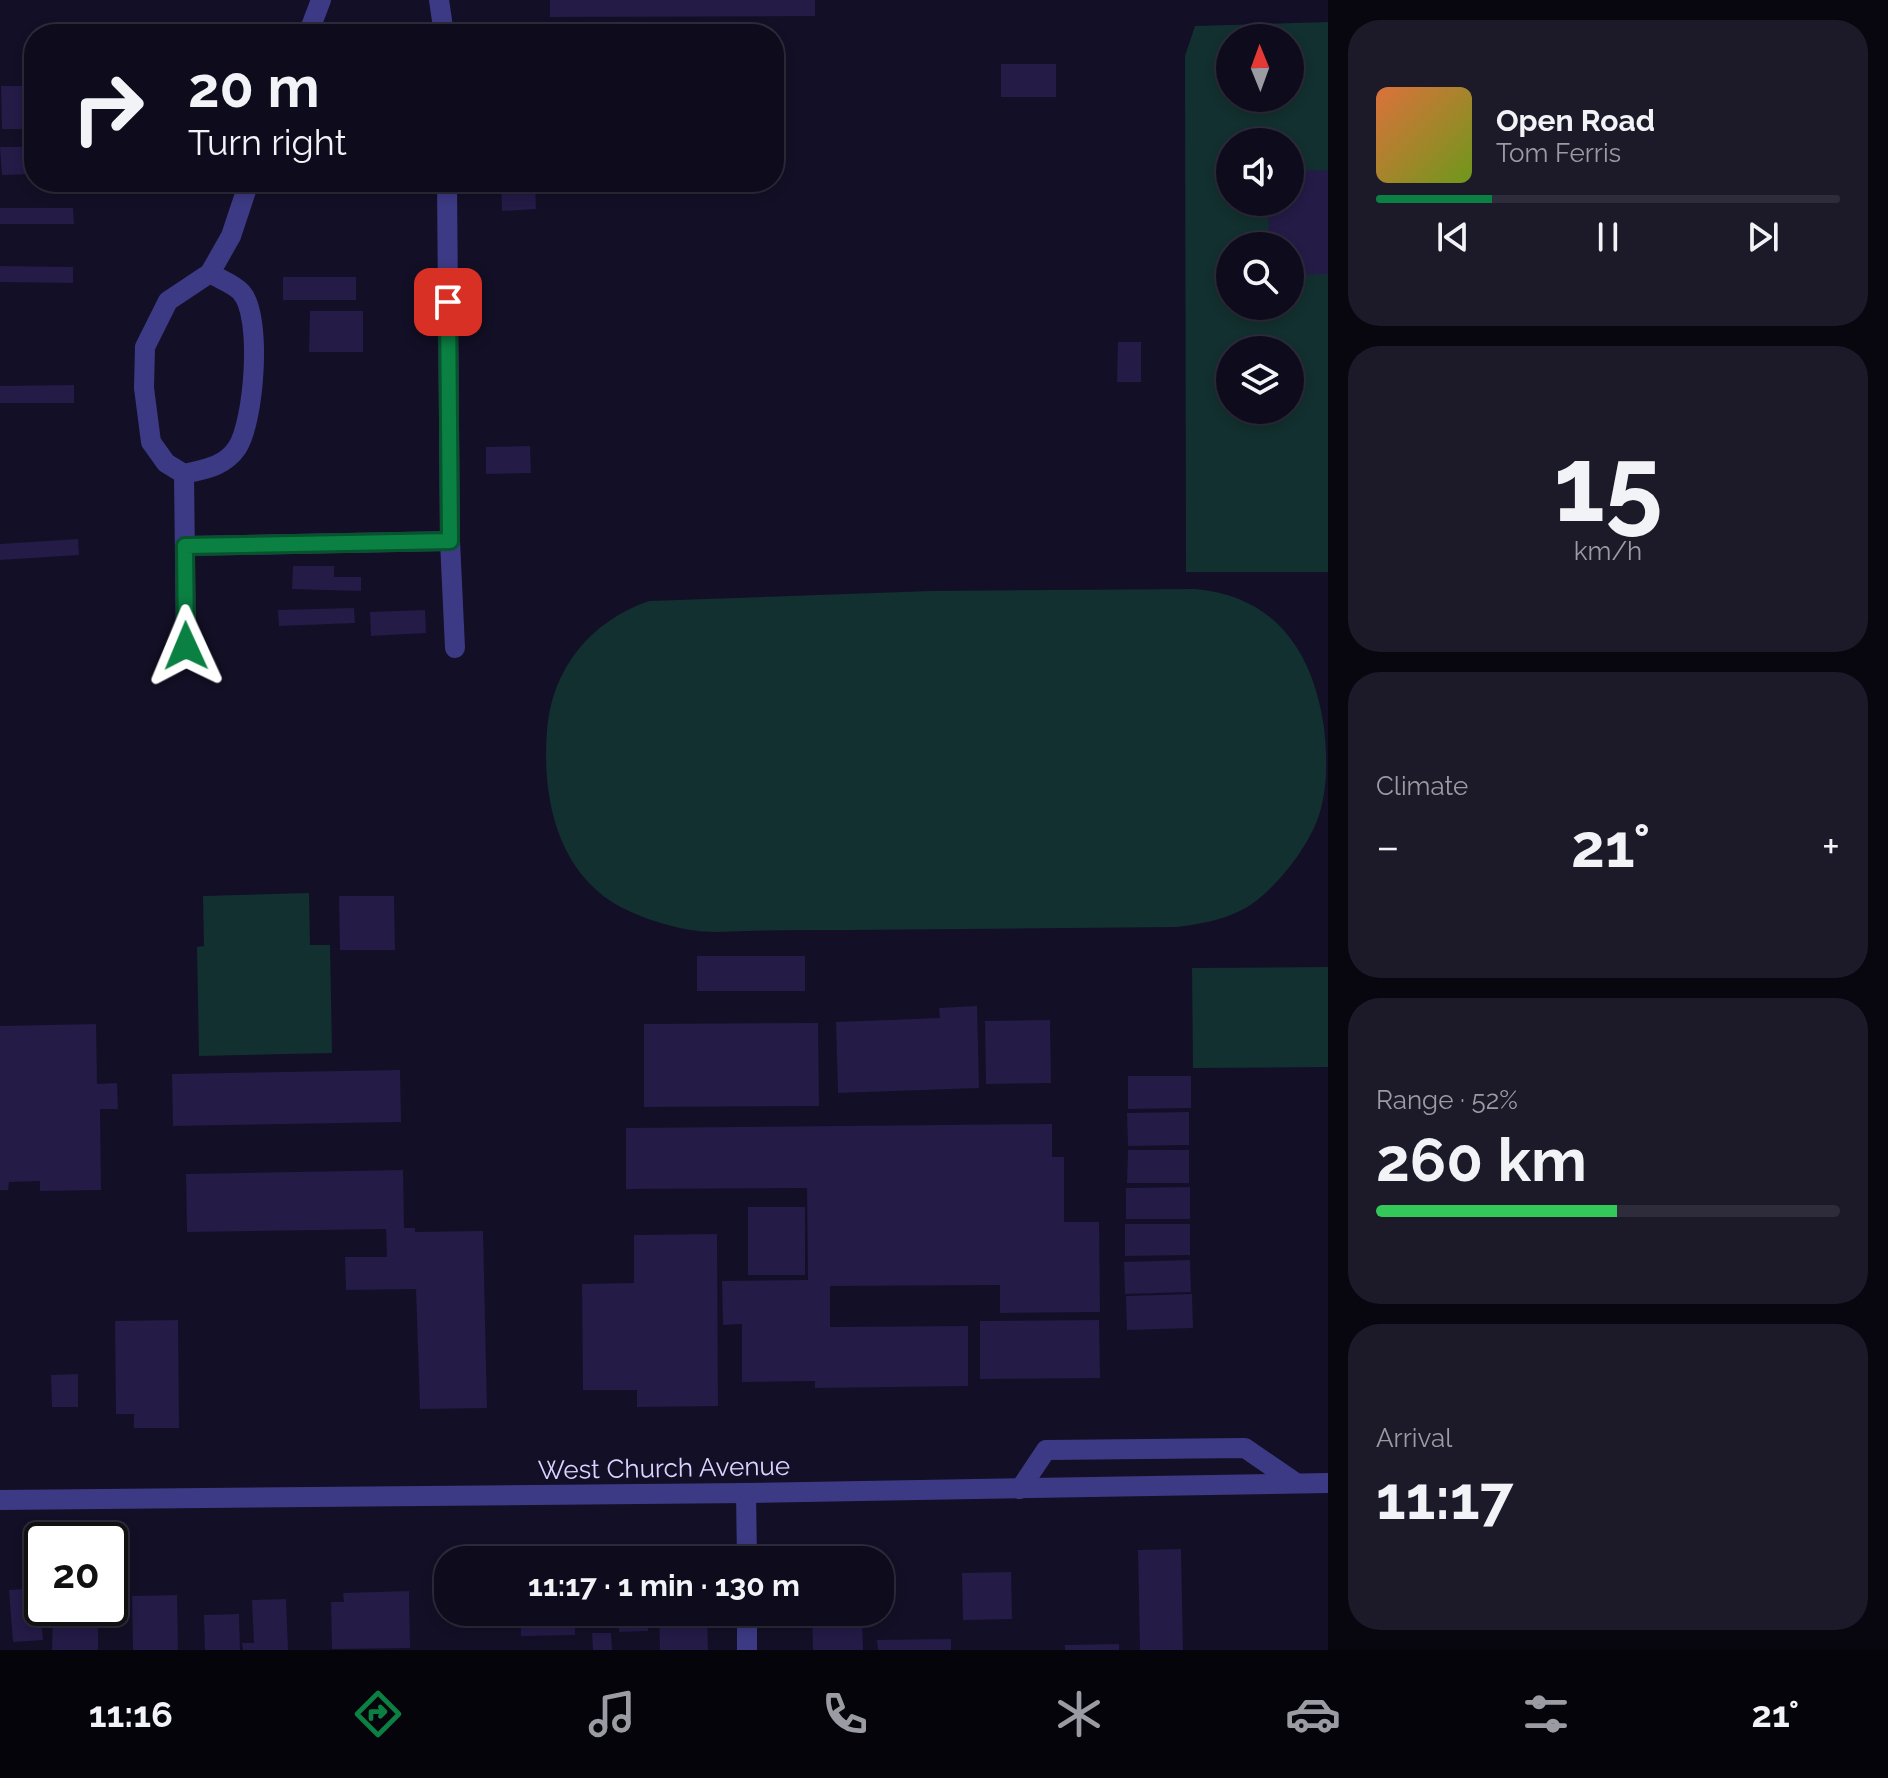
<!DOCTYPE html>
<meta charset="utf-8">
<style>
body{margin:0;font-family:Raleway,sans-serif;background:#1c1929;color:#f1f3f6;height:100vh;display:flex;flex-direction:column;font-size:30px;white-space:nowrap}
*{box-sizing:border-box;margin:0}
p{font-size:26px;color:#9b9ba3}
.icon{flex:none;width:44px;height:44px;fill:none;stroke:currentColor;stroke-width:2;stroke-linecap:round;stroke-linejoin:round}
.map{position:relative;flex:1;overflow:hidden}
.side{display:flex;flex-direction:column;gap:20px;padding:20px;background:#08060f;width:560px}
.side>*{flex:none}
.hud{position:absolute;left:24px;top:24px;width:760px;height:168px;border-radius:32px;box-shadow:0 4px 12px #0003,0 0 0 2px #2e2b3b;background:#0e0b1c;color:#f1f3f6;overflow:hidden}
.needle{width:52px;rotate:359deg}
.buttons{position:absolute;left:1216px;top:24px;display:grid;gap:16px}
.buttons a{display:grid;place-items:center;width:88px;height:88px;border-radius:50%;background:#0e0b1c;box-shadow:0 4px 12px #0003,0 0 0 2px #2e2b3b;font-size:40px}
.speed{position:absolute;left:24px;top:1522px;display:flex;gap:16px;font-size:40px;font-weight:700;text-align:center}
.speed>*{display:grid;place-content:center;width:104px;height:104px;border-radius:50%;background:#0e0b1c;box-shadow:0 4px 12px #0003,0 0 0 2px #2e2b3b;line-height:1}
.speed .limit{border:4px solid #111;border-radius:12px;background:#fff;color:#111}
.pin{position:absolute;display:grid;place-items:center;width:68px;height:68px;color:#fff;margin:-34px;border-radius:16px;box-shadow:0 4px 12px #0006}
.me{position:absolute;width:88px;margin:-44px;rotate:359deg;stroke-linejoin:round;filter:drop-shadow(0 0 6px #0008)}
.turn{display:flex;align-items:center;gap:28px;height:168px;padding:0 32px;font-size:36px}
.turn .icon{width:104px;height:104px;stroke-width:2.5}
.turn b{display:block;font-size:56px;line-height:68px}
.big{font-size:60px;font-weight:700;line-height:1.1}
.side .tile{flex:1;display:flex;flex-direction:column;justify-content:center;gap:12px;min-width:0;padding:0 28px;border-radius:32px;background:#1c1929}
.side .dial{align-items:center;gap:0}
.dial b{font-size:104px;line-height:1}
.song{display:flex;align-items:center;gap:24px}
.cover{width:96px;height:96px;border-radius:12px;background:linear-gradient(135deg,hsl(20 70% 55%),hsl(80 70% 35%))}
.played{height:8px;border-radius:4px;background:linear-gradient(90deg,#0b8043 25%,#2e2b3b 25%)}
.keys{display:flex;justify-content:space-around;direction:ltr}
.heat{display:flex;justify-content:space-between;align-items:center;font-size:44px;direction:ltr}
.charge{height:12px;border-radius:6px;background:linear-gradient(90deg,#34c759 52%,#2e2b3b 0)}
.trip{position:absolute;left:434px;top:1546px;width:460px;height:80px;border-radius:32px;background:#0e0b1c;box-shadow:0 4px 12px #0003,0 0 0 2px #2e2b3b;font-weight:700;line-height:80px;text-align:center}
.dock{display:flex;height:128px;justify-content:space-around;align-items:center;background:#06040b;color:#9b9ba3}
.dock .icon{width:56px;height:56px}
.dock .current{color:#0b8043}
.dock b{font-size:36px;color:#f1f3f6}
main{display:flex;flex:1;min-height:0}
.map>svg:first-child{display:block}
.green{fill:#12302f;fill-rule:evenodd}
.building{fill:#241b47}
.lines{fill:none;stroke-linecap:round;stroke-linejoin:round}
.minor{stroke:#3d3a85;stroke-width:20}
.route-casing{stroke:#07532c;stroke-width:20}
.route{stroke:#0b8043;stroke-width:14}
.labels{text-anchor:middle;stroke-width:8;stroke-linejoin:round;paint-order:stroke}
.street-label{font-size:26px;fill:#d9d4ff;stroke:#130f26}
</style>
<main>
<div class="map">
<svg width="1328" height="1650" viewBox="0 0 1328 1650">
<rect width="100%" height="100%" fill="#130f26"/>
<g class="green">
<path d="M1328,22V572H1186L1185,56L1195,26ZM1230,38H1290V98H1230ZM1230,142H1290V202H1230ZM1230,246H1290V306H1230ZM1230,350H1290V410H1230Z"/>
<path d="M1195,589C1276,596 1313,652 1324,727C1327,756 1328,784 1320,812C1311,843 1281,882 1256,901C1234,918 1203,924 1176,927C1067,928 958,929 849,930C815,930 781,930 746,931C731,931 713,933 698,931C672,928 634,916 612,902C555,865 542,793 547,730C552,668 591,621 649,601L931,591Z"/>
<polygon points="309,893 310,945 330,945 332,1053 199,1056 197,947 204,946 203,896"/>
<polygon points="1328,967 1328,1067 1193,1068 1192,968"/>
</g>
<g class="building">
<polygon points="550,0 815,0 815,16 550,17"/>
<rect x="1001" y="64" width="55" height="33"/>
<polygon points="1,86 34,86 34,129 2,129"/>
<polygon points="0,147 34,147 34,174 2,175"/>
<polygon points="1328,170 1328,274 1290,275 1290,246 1269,246 1268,202 1290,202 1290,171"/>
<polygon points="501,182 535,182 536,209 502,211"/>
<polygon points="0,208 73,208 74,224 0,224"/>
<polygon points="0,266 73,267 73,283 0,282"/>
<rect x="283" y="277" width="73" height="23"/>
<polygon points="310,311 363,311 363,352 309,352"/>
<polygon points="1118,342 1141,342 1141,382 1117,382"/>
<polygon points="74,385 74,403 0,403 0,386"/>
<polygon points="530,446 531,473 486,474 486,447"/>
<polygon points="78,539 79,555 0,560 0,544"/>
<polygon points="293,566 334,566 334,577 361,577 361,591 292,589"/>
<polygon points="354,608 355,623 279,626 278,610"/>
<polygon points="425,610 426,633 371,636 370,612"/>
<polygon points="339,896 394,896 395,950 340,950"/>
<rect x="697" y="956" width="108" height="35"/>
<polygon points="977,1006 979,1088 838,1093 836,1022 940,1018 939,1008"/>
<polygon points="1050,1020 1051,1083 986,1084 985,1021"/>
<polygon points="818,1023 819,1106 644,1107 644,1024"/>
<polygon points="96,1024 97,1084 117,1083 118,1109 100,1109 101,1190 40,1191 40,1181 9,1182 8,1190 0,1190 0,1026"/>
<polygon points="400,1070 401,1122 173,1126 172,1074"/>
<polygon points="1128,1076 1191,1076 1191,1108 1128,1109"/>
<polygon points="1189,1112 1189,1145 1128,1146 1127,1113"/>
<polygon points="1052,1124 1052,1157 1064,1157 1064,1222 1099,1222 1100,1312 1000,1313 1000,1285 830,1286 830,1327 968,1326 968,1386 815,1388 815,1381 742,1382 742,1324 723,1325 722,1281 808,1280 807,1188 626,1189 626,1128"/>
<polygon points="1128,1150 1189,1150 1189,1183 1127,1183"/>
<polygon points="403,1170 404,1228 415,1228 415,1232 483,1231 487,1408 420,1409 416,1289 346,1290 345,1257 387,1257 386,1229 187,1232 186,1174"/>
<polygon points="1190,1187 1190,1219 1126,1219 1126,1188"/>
<rect x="748" y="1207" width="57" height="68"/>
<polygon points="1125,1224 1190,1224 1190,1255 1125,1256"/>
<polygon points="717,1234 718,1406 637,1407 637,1390 583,1390 582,1284 634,1283 634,1235"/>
<polygon points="1190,1260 1191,1292 1125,1294 1124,1262"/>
<polygon points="1192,1294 1193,1328 1127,1330 1126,1296"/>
<polygon points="178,1320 179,1428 134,1428 134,1414 116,1414 115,1321"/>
<polygon points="1099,1320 1100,1378 980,1379 980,1321"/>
<polygon points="78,1374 78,1407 52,1407 51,1375"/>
<rect x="666" y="1547" width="39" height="13"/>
<polygon points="1181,1549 1183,1650 1140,1650 1138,1550"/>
<polygon points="1011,1572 1012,1619 963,1620 962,1573"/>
<polygon points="39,1588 43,1640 13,1642 9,1590"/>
<polygon points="409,1591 410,1648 332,1649 331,1602 344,1602 343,1593"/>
<polygon points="177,1595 178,1650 133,1650 132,1596"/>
<polygon points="286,1599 288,1650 243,1650 242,1643 254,1643 252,1600"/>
<polygon points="53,1608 98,1608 98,1650 52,1650"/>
<polygon points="521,1612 575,1612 575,1635 521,1636"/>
<polygon points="618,1612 648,1612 648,1631 619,1632"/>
<polygon points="659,1612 707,1612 708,1650 660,1650"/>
<polygon points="812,1612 862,1612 863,1650 813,1650"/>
<polygon points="239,1614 240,1650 205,1650 204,1615"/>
<polygon points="592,1633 611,1633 612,1650 593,1650"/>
<polygon points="951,1639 951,1650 878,1650 877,1640"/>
<polygon points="1119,1644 1119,1650 1065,1650 1065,1645"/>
</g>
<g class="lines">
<g class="minor">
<polyline points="439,0 444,34"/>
<polyline points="308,34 321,0"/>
<path d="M210,273C219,279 234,284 241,292C263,315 254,423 237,448C224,467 205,469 184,474L166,463L151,442L144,388L145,347L168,301L210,273L231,236L249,182"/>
<polyline points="184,474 186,646"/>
<polyline points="450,541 455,648"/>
<polyline points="185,546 450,541 447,182"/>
<polyline points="1020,1489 1046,1450 1245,1448 1296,1483"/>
<polyline points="746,1493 747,1560"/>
<polyline points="0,1500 746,1493 1328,1483"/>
<polyline points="747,1612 747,1650"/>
</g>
</g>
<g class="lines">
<defs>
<polyline id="route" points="186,646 185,546 450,541 448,302"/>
</defs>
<use href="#route" class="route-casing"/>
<use href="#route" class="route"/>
</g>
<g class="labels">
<g class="street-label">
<text transform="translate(664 1468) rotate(-1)" y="9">West Church Avenue</text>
</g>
</g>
</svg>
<div class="buttons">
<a><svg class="needle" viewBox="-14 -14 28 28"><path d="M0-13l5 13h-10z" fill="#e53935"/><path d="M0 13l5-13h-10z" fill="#9b9ba3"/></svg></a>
<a><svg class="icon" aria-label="sound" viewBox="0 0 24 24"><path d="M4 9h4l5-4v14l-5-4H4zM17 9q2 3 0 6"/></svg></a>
<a><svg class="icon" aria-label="search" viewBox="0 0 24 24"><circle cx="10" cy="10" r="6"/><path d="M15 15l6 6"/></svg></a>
<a><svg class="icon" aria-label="layers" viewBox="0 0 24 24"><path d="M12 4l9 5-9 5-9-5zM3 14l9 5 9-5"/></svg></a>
</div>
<div class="speed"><div class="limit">20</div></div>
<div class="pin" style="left:448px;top:302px;background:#d93025"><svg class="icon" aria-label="arrive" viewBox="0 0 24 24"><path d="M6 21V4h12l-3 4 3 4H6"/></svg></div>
<svg class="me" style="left:186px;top:646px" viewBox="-20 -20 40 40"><path d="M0-17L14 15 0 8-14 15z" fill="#0b8043" stroke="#fff" stroke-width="4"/></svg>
<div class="trip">11:17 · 1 min · 130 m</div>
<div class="hud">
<div class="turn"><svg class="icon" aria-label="right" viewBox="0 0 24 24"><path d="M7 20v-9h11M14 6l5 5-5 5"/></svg><div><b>20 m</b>Turn right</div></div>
</div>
</div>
<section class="side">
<div class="tile">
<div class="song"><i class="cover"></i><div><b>Open Road</b><p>Tom Ferris</p></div></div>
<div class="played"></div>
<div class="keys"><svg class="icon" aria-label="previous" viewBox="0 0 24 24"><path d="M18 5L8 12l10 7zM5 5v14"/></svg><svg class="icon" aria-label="pause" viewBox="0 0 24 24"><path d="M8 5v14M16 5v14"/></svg><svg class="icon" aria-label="next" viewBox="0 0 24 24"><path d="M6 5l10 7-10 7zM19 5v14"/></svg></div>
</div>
<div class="tile dial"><b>15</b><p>km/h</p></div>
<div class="tile"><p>Climate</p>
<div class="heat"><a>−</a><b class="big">21°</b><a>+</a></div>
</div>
<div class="tile"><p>Range · 52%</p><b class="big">260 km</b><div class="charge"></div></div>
<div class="tile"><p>Arrival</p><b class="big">11:17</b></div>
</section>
</main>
<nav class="dock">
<b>11:16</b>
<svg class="icon current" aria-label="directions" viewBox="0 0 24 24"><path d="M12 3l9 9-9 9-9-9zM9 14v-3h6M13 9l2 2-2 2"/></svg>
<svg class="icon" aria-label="music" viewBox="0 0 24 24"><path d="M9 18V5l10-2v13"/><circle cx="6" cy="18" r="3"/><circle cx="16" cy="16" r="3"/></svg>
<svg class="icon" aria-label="phone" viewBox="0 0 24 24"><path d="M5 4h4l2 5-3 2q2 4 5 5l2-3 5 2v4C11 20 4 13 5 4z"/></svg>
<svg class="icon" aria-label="climate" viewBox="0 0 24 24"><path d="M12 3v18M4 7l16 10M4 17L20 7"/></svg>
<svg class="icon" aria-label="car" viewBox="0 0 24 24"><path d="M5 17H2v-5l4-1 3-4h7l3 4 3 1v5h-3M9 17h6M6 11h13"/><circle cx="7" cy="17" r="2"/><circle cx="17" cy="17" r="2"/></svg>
<svg class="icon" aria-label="filters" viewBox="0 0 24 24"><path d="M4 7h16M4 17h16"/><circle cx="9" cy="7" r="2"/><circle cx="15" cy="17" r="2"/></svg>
<b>21°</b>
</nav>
